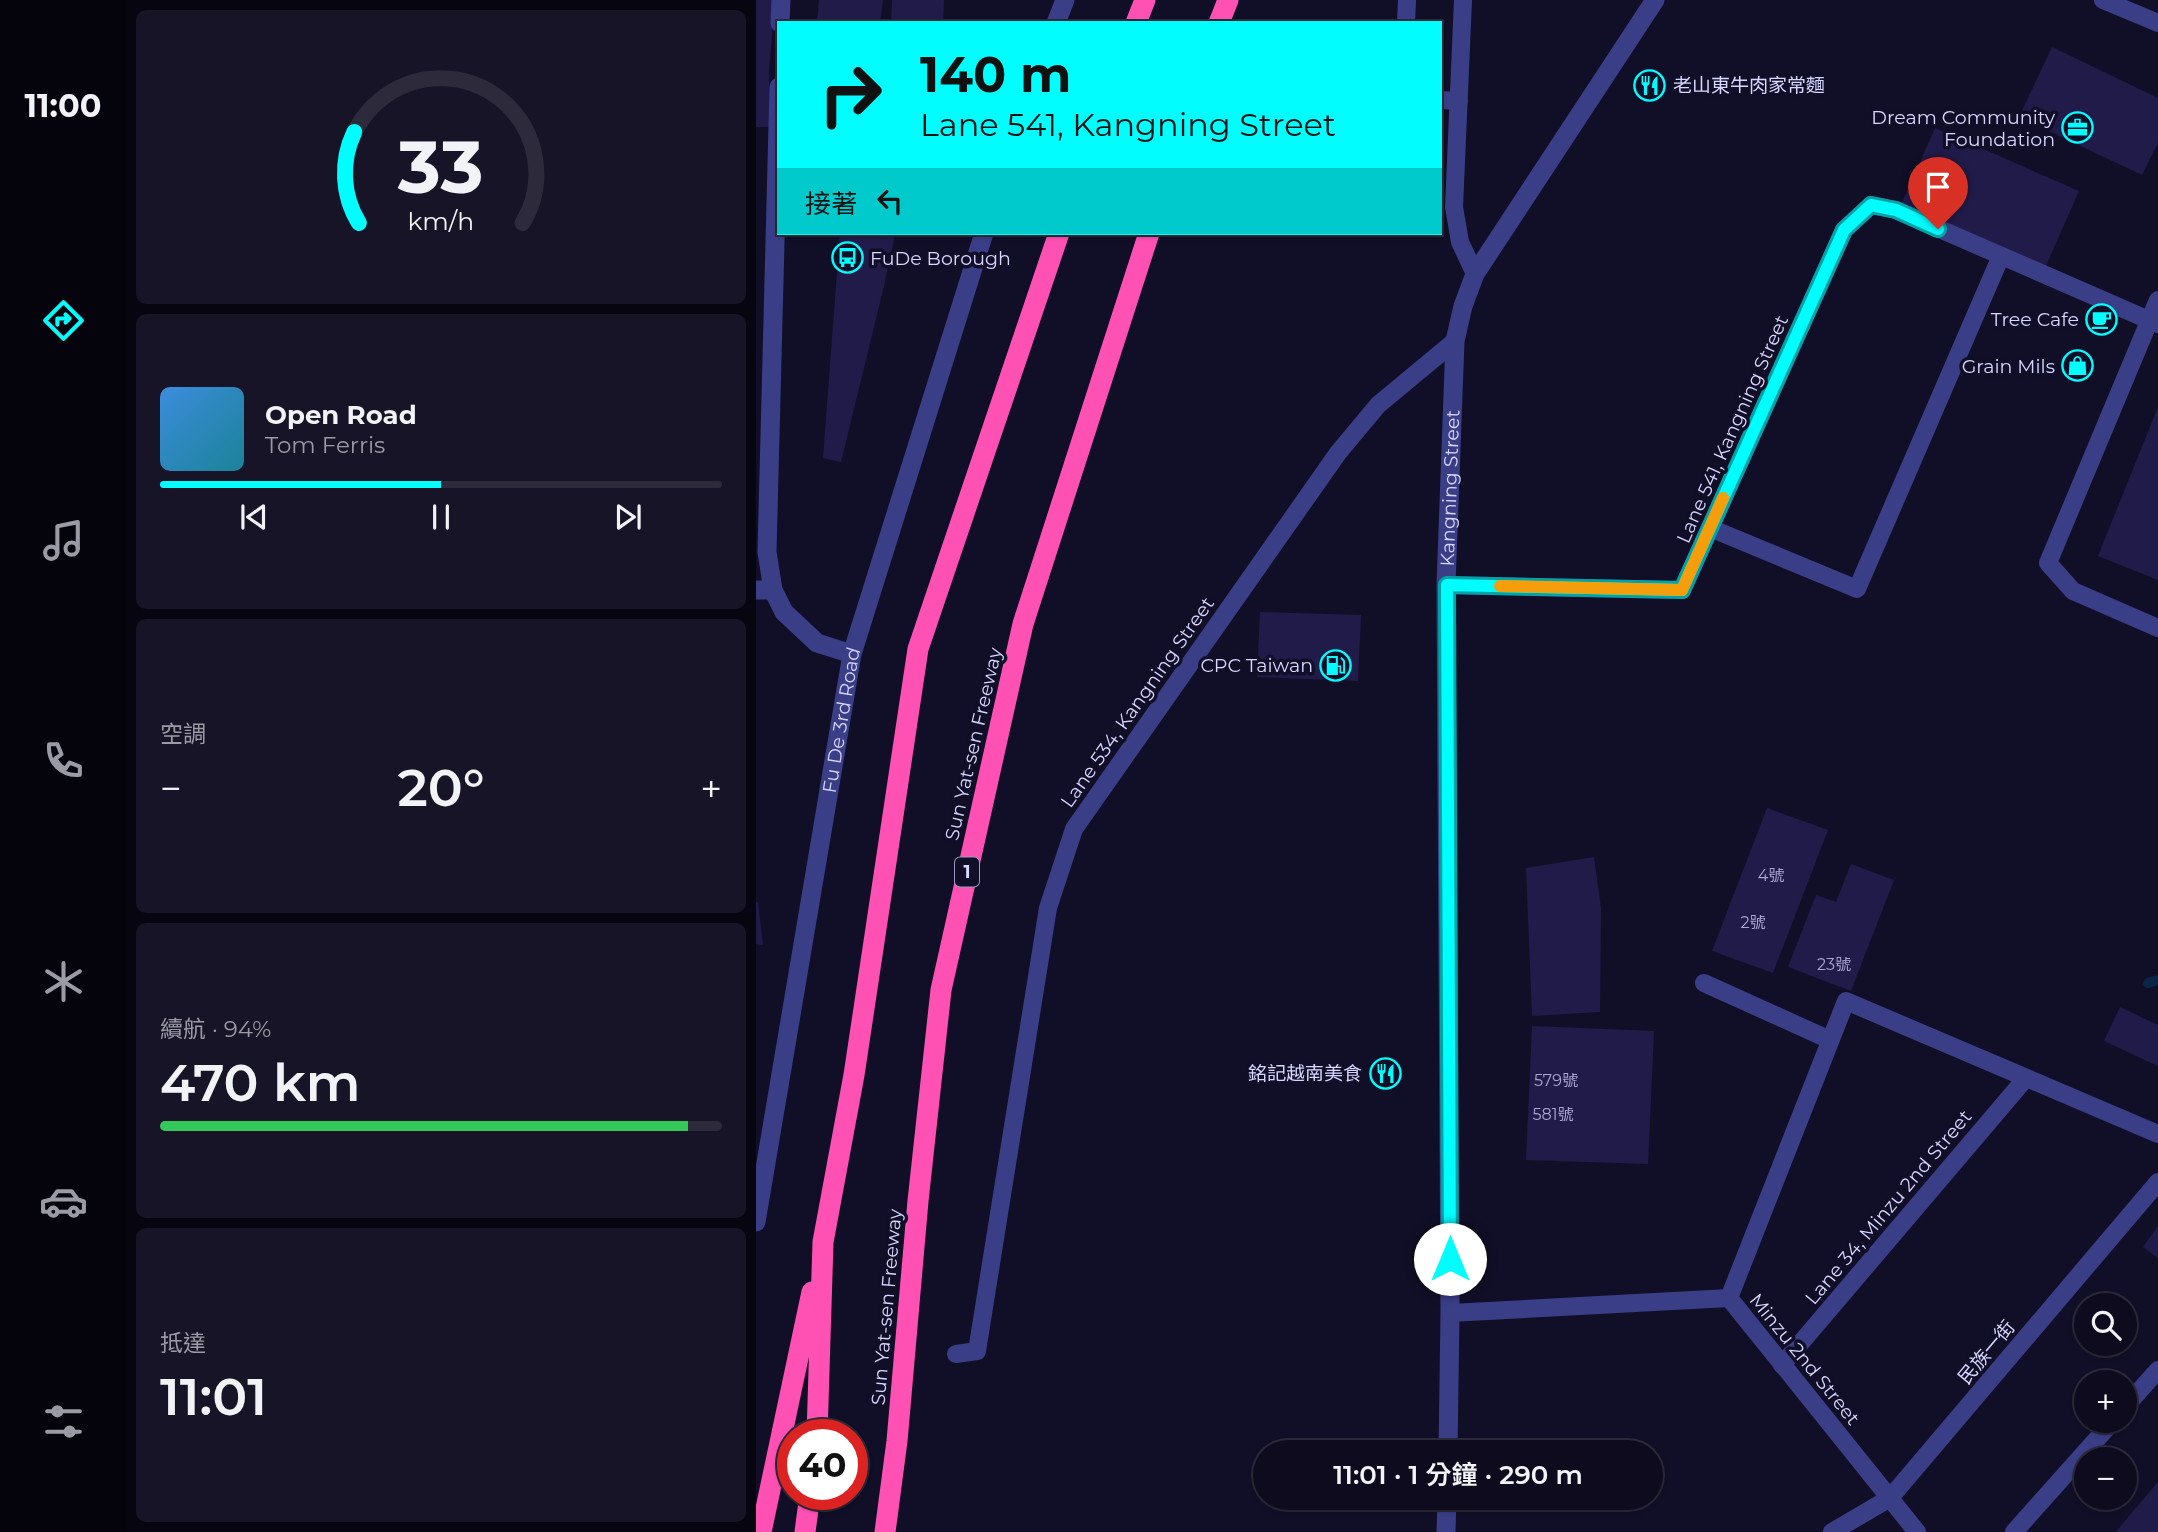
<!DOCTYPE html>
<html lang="zh-TW">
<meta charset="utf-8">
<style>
body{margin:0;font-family:Montserrat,"Noto Sans TC",sans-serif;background:#161426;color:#f1f3f6;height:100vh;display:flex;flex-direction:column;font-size:26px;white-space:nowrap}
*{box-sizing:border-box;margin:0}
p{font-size:23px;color:#9a9ba4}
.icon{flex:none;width:38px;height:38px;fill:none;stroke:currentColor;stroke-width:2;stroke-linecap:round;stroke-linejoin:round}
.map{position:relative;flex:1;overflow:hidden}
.sheet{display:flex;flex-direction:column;gap:10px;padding:10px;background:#070610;width:630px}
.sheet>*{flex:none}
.guide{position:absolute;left:21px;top:21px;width:665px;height:214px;border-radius:0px;box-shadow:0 2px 5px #0004,0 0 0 2px #2d2b3b;background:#02fdff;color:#111;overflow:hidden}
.controls{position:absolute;left:1318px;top:1293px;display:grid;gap:14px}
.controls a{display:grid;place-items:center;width:63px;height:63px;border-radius:50%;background:#0d0b1d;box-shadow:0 2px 5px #0004,0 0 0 2px #2d2b3b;font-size:35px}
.speed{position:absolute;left:21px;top:1419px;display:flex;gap:14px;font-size:35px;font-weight:700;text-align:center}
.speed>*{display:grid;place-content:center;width:91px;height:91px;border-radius:50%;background:#0d0b1d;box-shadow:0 2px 5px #0004,0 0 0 2px #2d2b3b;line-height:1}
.speed .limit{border:10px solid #d22;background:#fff;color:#111}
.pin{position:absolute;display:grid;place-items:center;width:60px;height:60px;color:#fff;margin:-72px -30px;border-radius:50% 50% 50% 0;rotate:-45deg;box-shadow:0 0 7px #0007}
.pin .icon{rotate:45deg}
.me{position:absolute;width:77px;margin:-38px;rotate:0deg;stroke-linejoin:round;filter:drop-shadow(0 0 5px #0008)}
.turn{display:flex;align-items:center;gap:24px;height:147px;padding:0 28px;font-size:32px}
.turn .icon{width:91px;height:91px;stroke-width:2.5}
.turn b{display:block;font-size:49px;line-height:60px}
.then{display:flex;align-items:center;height:66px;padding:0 28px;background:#0003;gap:14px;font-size:26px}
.big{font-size:52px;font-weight:600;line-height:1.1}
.sheet .card{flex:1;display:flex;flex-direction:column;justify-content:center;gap:10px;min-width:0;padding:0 24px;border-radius:10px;background:#161426}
.sheet .dial{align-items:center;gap:0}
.dial svg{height:182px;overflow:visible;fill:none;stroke:#2d2b3b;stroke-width:7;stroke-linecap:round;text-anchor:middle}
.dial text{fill:#f1f3f6;stroke:none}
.song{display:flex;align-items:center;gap:21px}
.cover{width:84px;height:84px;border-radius:10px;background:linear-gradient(135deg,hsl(210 70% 55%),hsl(190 70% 35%))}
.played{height:7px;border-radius:4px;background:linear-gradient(90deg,#02fdff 50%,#2d2b3b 50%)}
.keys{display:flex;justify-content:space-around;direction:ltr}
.heat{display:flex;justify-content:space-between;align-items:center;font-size:38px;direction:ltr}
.charge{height:10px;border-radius:5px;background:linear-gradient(90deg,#34c759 94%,#2d2b3b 0)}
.trip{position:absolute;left:497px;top:1440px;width:410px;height:70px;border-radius:35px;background:#0d0b1d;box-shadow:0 2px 5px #0004,0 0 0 2px #2d2b3b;font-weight:600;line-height:70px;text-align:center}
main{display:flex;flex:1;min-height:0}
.menu{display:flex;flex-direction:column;width:126px;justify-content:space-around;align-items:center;background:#05040c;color:#9a9ba4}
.menu .icon{width:49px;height:49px}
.menu .selected{color:#02fdff}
.menu b{font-size:32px;color:#f1f3f6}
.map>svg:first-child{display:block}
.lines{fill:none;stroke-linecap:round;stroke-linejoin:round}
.stream{stroke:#0a2546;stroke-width:10}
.building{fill:#201b49}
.service{stroke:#3a3e87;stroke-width:18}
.minor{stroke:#3a3e87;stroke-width:19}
.tertiary{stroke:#3a3e87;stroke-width:19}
.motorway{stroke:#ff51b4;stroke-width:21}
.route-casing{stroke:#01a4a6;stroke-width:18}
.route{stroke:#02fdff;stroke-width:12}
.slow{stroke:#f59e0b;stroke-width:12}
.labels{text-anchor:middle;stroke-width:7;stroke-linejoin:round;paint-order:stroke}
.number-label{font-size:16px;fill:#a9a7d2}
.shield{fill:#110f27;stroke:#9c9abe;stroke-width:2}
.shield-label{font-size:18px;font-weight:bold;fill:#d7d6ff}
.poi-label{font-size:19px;fill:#d7d6ff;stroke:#110f27;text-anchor:end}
.street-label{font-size:19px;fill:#d7d6ff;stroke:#110f27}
</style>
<main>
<nav class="menu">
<b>11:00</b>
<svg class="icon selected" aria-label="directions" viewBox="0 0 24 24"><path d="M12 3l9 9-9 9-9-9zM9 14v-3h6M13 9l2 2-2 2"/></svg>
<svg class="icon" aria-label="music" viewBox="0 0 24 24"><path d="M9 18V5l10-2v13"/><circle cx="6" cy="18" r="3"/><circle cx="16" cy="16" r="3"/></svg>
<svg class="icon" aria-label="phone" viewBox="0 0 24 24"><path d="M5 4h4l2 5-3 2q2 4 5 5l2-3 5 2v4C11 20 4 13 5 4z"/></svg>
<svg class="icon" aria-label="climate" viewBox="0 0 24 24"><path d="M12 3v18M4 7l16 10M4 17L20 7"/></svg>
<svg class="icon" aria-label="car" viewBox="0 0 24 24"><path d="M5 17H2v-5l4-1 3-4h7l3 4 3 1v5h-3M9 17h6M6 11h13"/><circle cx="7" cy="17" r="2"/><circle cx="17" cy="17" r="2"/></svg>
<svg class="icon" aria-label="filters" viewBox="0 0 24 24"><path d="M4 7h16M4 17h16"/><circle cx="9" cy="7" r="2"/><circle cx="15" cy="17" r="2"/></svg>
</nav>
<section class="sheet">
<div class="card dial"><svg viewBox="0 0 100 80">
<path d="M14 69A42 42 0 1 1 86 69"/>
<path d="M14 69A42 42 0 0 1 12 29" stroke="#02fdff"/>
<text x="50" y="56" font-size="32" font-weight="700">33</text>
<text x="50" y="72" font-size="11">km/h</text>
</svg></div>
<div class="card">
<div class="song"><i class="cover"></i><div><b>Open Road</b><p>Tom Ferris</p></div></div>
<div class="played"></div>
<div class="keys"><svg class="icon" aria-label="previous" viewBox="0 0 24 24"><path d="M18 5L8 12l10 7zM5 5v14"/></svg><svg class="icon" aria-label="pause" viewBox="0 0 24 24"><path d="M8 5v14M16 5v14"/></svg><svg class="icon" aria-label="next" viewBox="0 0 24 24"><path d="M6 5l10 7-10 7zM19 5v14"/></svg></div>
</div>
<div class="card"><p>空調</p>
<div class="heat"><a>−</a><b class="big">20°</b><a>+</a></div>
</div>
<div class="card"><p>續航 · 94%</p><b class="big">470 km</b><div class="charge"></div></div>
<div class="card"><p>抵達</p><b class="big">11:01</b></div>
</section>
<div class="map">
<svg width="1402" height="1532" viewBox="0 0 1402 1532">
<rect width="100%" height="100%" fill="#110f27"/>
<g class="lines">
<polyline class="stream" points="1392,983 1402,980"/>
</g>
<g class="building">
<polygon points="0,0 19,0 13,70 13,127 0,127"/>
<polygon points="63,0 127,0 124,23 61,23"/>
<polygon points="136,0 188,0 187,23 135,23"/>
<polygon points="1296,47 1402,98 1402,143 1386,175 1263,117"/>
<polygon points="1179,128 1323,191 1289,268 1145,205"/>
<polygon points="84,233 139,235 128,286 85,462 67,458"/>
<polygon points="1402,407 1402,580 1342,556"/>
<polygon points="504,612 605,615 602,681 501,677"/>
<polygon points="1011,808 1072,830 1017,973 956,951"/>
<polygon points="838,857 845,908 844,1012 776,1016 770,868"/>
<polygon points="1095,864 1138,880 1095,991 1032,967 1060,895 1080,902"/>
<polygon points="0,902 2,902 7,945 0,944"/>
<polygon points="1364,1007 1402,1025 1402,1066 1348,1041"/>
<polygon points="776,1026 898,1031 892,1164 770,1160"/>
<polygon points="1402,1226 1402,1258 1387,1247"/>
<polygon points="1402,1482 1402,1532 1360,1532 1373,1516"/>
</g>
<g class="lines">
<g class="service">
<polyline points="707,0 698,207 704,242 719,274"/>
<polyline points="1347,0 1402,23"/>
<polyline points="650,23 651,0"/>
<polyline points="684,100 703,101"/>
<polyline points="1402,300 1292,563 1317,591 1402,628"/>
<polyline points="954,528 1101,589 1245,256"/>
<polyline points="690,585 926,590 1088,230 1115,205 1140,210 1402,324"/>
<polyline points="948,983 1074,1040"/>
<polyline points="694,1313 973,1298"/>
<polyline points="200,1354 221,1351 292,908 318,829 582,453 622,405 699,341"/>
<polyline points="1026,1365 1270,1078"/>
<polyline points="1368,1408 1402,1370"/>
<polyline points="1076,1532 1134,1498 1402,1182"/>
<polyline points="1161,1532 973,1298 1090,1001 1402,1134"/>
<polyline points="1258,1532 1357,1421"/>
</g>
<polyline class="minor" points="0,590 17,590"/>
<g class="tertiary">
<polyline points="24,23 25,0"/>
<polyline points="300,23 309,0"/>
<polyline points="23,87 11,552 17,590 28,612 61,643 96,654"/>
<path id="s1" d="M0,1222L96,654L228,233"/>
<path id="s2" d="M692,1452L694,1313L690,585L699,341L707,306L719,274L899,0"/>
<polyline points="690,1532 691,1498"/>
</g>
<g class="motorway">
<polyline points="380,23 389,0"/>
<polyline points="463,23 472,0"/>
<polyline points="61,1435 67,1242 98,1075 162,649 303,233"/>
<polyline points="5,1532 56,1292"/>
<polyline points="49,1532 54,1494"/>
<polyline points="129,1532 141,1441 162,1201 185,990 267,624 393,233"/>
</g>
</g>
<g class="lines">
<defs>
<polyline id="route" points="694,1259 691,585 926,590 1088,230 1115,205 1140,210 1182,229"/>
</defs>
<use href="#route" class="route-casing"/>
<use href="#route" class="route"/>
<polyline class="slow" points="744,586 926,590 967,498"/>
</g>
<defs>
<symbol id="restaurant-ring" viewBox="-11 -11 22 22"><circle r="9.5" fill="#110f27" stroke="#02fdff" stroke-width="1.5"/><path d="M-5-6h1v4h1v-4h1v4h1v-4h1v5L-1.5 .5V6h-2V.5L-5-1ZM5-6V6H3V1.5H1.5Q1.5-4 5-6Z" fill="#02fdff"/></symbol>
<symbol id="office-ring" viewBox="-11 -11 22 22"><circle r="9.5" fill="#110f27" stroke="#02fdff" stroke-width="1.5"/><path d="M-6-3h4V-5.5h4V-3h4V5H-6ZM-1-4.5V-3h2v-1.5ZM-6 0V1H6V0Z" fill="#02fdff"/></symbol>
<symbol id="bus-ring" viewBox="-11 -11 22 22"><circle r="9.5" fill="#110f27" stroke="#02fdff" stroke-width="1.5"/><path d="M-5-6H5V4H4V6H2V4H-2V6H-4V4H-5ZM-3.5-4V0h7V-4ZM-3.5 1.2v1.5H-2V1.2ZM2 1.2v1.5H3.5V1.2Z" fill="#02fdff"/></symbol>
<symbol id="cafe-ring" viewBox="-11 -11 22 22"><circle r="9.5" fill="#110f27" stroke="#02fdff" stroke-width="1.5"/><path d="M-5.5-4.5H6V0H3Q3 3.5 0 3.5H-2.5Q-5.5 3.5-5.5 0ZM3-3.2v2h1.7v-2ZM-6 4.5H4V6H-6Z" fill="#02fdff"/></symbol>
<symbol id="shop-ring" viewBox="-11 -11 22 22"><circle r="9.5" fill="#110f27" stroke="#02fdff" stroke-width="1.5"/><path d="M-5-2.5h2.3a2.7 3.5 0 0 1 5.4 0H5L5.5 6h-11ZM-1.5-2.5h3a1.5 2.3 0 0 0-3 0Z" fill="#02fdff"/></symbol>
<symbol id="fuel-ring" viewBox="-11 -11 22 22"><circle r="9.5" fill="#110f27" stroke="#02fdff" stroke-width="1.5"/><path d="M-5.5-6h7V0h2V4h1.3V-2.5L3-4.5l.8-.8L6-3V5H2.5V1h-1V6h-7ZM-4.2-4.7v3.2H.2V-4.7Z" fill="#02fdff"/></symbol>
</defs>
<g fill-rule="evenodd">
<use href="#restaurant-ring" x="876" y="68" width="35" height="35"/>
<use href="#office-ring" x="1304" y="110" width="35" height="35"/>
<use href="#bus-ring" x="74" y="240" width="35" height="35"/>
<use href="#cafe-ring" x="1328" y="302" width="35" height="35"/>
<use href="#shop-ring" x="1304" y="348" width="35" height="35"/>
<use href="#fuel-ring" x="562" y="648" width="35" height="35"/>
<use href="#restaurant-ring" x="612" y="1056" width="35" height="35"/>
</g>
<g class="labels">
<g class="number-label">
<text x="1015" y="881">4號</text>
<text x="997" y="928">2號</text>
<text x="1078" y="970">23號</text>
<text x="800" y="1086">579號</text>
<text x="797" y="1120">581號</text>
</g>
<rect class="shield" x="199" y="857.5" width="24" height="29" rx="5"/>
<g class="shield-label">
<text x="211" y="878">1</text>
</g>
<g class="poi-label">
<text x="917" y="92" text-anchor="start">老山東牛肉家常麵</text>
<text x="1299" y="124">Dream Community<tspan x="1299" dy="22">Foundation</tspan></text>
<text x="114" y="265" text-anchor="start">FuDe Borough</text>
<text x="1323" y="326">Tree Cafe</text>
<text x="1299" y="373">Grain Mils</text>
<text x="557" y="672">CPC Taiwan</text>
<text x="606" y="1080">銘記越南美食</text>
</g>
<g class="street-label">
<text transform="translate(976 429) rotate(-66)" y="7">Lane 541, Kangning Street</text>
<text dy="7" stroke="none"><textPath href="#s2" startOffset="964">Kangning Street</textPath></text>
<text transform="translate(381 702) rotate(-55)" y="7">Lane 534, Kangning Street</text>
<text dy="7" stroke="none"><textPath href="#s1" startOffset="509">Fu De 3rd Road</textPath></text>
<text transform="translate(217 744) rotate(-77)" y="7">Sun Yat-sen Freeway</text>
<text transform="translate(1132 1207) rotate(-50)" y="7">Lane 34, Minzu 2nd Street</text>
<text transform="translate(130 1307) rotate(-85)" y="7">Sun Yat-sen Freeway</text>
<text transform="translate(1230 1352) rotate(-50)" y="7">民族一街</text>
<text transform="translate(1049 1359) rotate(51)" y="7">Minzu 2nd Street</text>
</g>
</g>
</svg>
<div class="controls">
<a><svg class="icon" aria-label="search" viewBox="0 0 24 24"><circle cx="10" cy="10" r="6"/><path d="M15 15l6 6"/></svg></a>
<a>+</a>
<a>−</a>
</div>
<div class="speed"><div class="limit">40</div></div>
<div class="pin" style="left:1182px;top:229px;background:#d93025"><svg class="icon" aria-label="arrive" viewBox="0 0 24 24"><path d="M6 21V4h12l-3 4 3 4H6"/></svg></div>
<svg class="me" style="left:694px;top:1259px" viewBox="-20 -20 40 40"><circle r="19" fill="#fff"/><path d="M0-13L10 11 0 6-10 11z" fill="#02fdff"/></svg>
<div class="trip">11:01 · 1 分鐘 · 290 m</div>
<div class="guide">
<div class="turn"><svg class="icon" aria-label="right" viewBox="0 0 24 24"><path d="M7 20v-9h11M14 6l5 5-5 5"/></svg><div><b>140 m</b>Lane 541, Kangning Street</div></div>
<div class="then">接著<svg class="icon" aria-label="left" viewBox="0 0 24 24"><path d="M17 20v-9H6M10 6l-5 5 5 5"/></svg></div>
</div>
</div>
</main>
